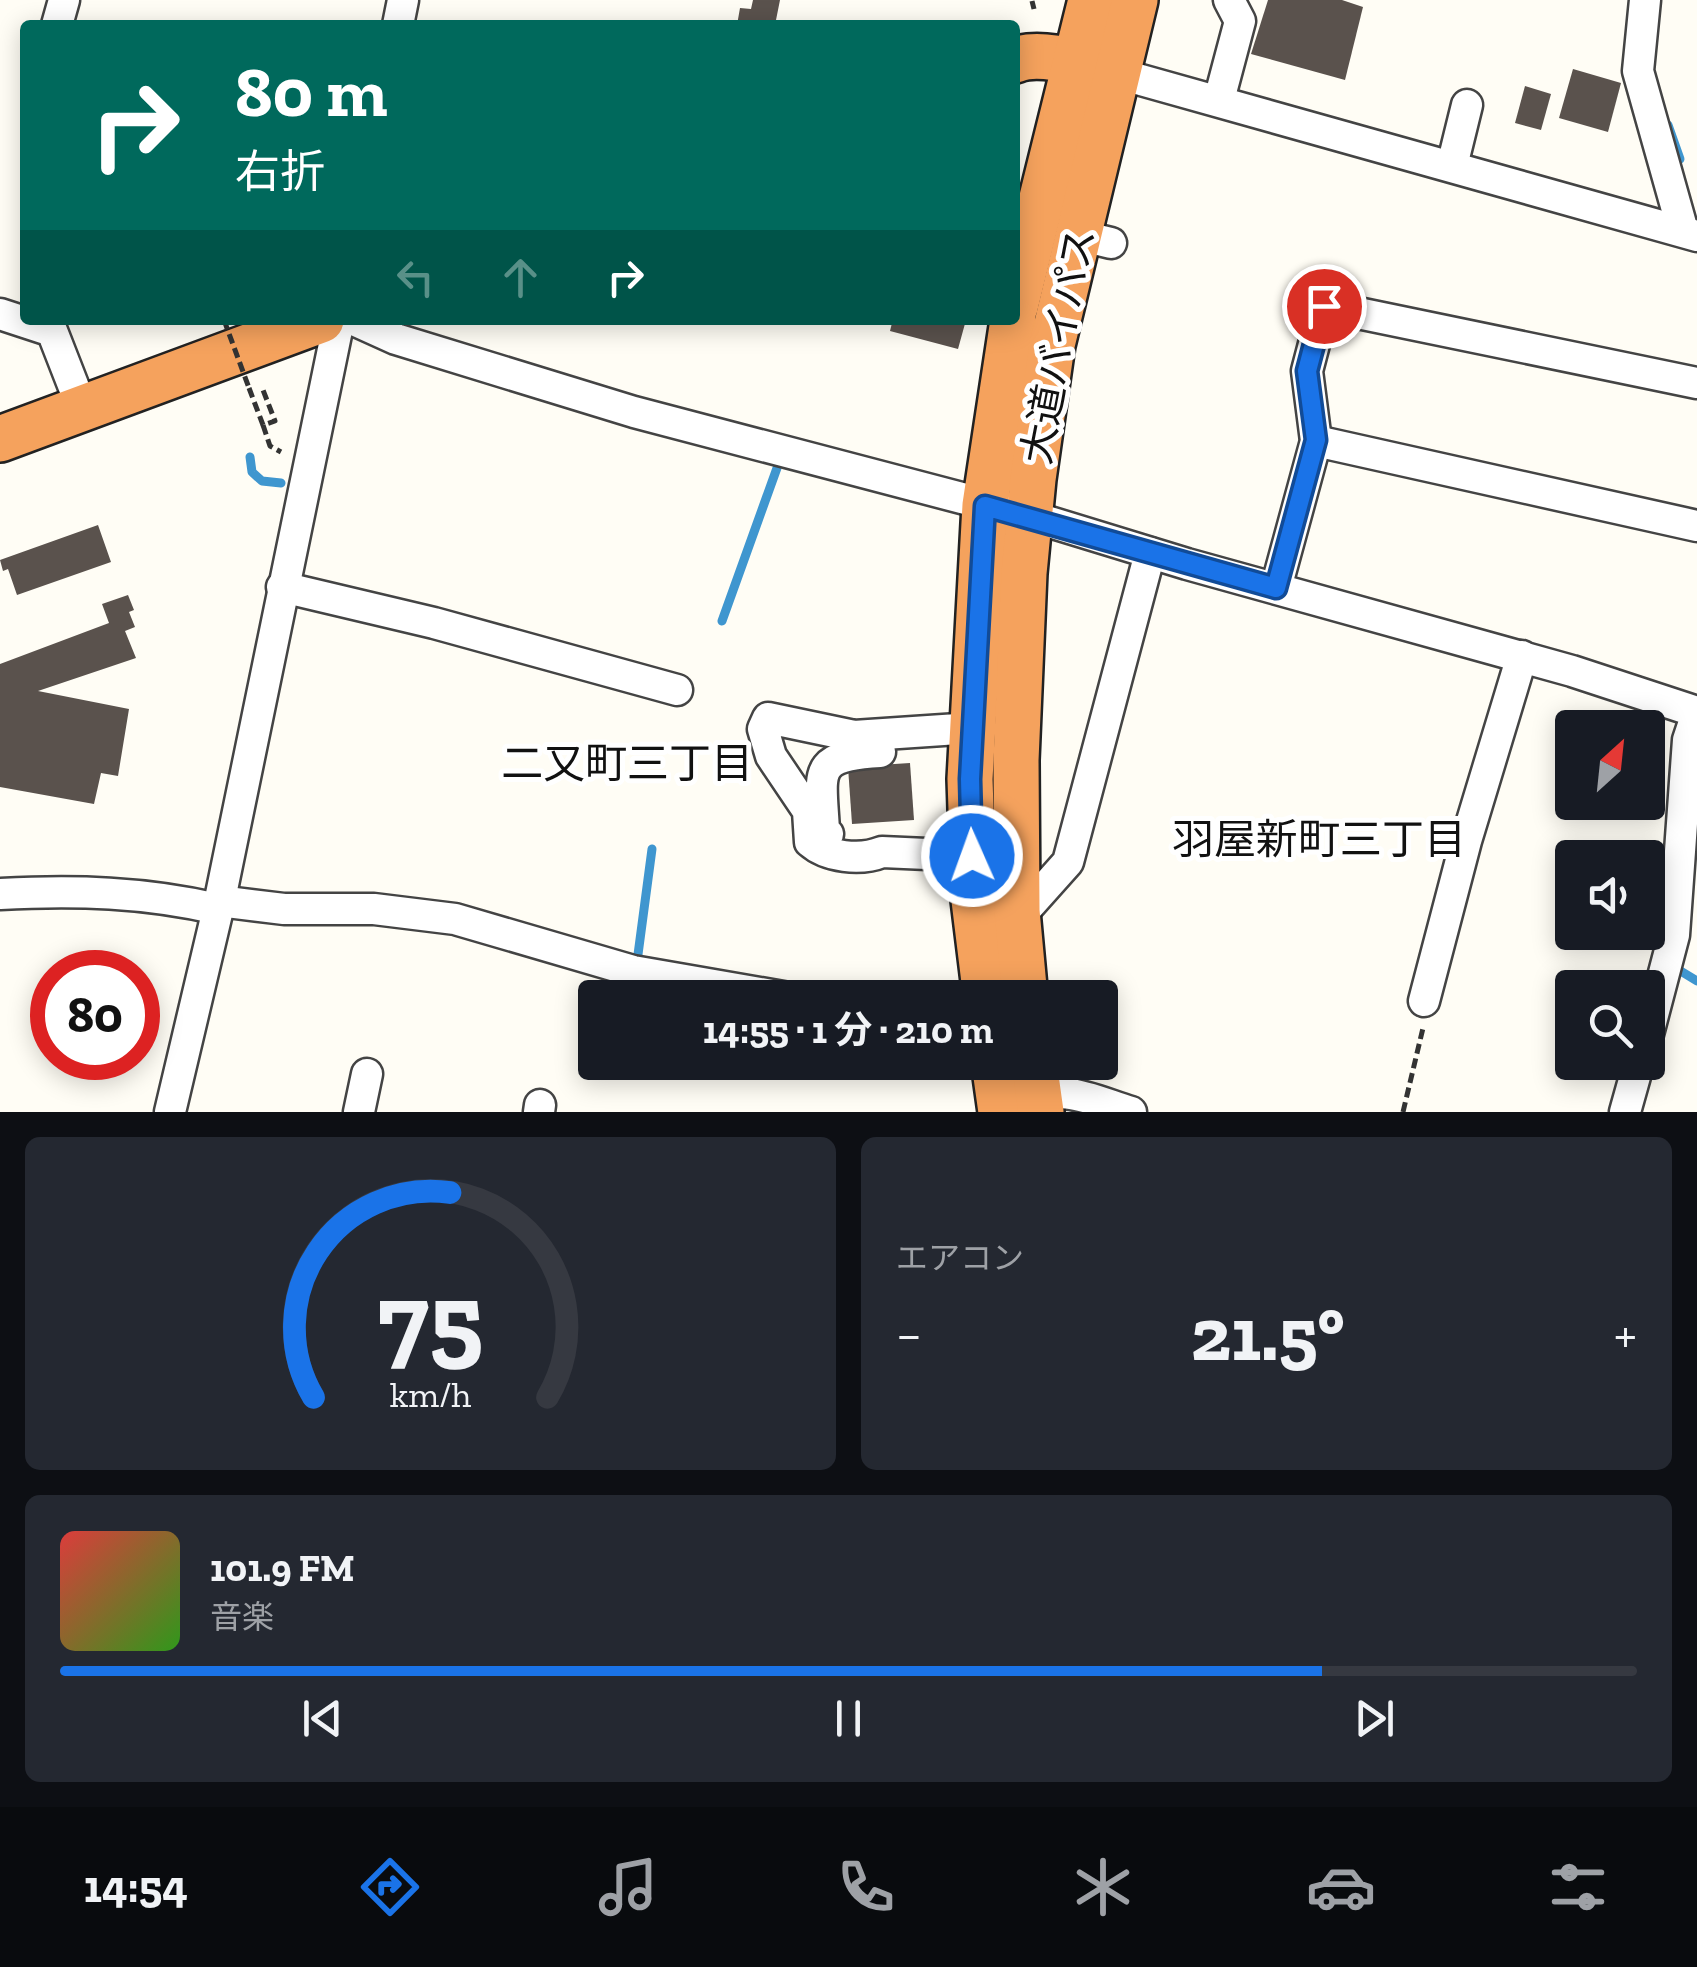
<!DOCTYPE html>
<html lang="ja">
<meta charset="utf-8">
<style>
body{margin:0;font-family:"Zilla Slab","Noto Sans JP",serif;background:#242831;color:#f1f3f6;height:100vh;display:flex;flex-direction:column;font-size:38px;white-space:nowrap}
*{box-sizing:border-box;margin:0}
p{font-size:32px;color:#9ea1a6}
.icon{flex:none;width:55px;height:55px;fill:none;stroke:currentColor;stroke-width:2;stroke-linecap:round;stroke-linejoin:round}
.map{position:relative;height:1112px;overflow:hidden}
.panel{display:flex;flex-direction:column;gap:25px;padding:25px;background:#0d0f14;flex:1}
.panel>*{flex:none}
.top-card{position:absolute;left:20px;top:20px;width:1000px;height:305px;border-radius:10px;box-shadow:0 5px 25px #0003;background:#00695c;color:#fff;overflow:hidden}
.needle{width:65px;rotate:27deg}
.buttons{position:absolute;left:1555px;top:710px;display:grid;gap:20px}
.buttons a{display:grid;place-items:center;width:110px;height:110px;border-radius:10px;background:#171b24;box-shadow:0 5px 25px #0003;font-size:50px}
.speed{position:absolute;left:30px;top:950px;display:flex;gap:20px;font-size:50px;font-weight:700;text-align:center}
.speed>*{display:grid;place-content:center;width:130px;height:130px;border-radius:50%;background:#171b24;box-shadow:0 5px 25px #0003;line-height:1}
.speed .limit{border:15px solid #d22;background:#fff;color:#111}
.pin{position:absolute;display:grid;place-items:center;width:85px;height:85px;color:#fff;margin:-42px;border:5px solid #fff;border-radius:50%;box-shadow:0 2px 10px #0007}
.me{position:absolute;width:110px;margin:-55px;rotate:358deg;stroke-linejoin:round;filter:drop-shadow(0 0 8px #0008)}
.turn{display:flex;align-items:center;gap:35px;height:210px;padding:0 50px;font-size:45px}
.turn .icon{width:130px;height:130px;stroke-width:2.5}
.turn b{display:block;font-size:70px;line-height:85px}
.lanes{display:flex;align-items:center;height:95px;padding:0 50px;background:#0003;justify-content:center;gap:50px;direction:ltr}
.lanes .off{opacity:.35}
.big{font-size:75px;font-weight:700;line-height:1.1}
.panel .card{flex:1;display:flex;flex-direction:column;justify-content:center;gap:15px;min-width:0;padding:0 35px;border-radius:15px;background:#242831}
.panel .dial{align-items:center;gap:0}
.dial svg{height:260px;overflow:visible;fill:none;stroke:#363941;stroke-width:7;stroke-linecap:round;text-anchor:middle}
.dial text{fill:#f1f3f6;stroke:none}
.song{display:flex;align-items:center;gap:30px}
.cover{width:120px;height:120px;border-radius:15px;background:linear-gradient(135deg,hsl(0 70% 55%),hsl(110 70% 35%))}
.played{height:10px;border-radius:5px;background:linear-gradient(90deg,#1a73e8 80%,#363941 80%)}
.keys{display:flex;justify-content:space-around;direction:ltr}
.heat{display:flex;justify-content:space-between;align-items:center;font-size:55px;direction:ltr}
.panel .tiles{flex:1;display:grid;gap:25px;grid-template-columns:1fr 1fr}
.card:last-child{grid-column:span 2}
.trip{position:absolute;left:578px;top:980px;width:540px;height:100px;border-radius:10px;background:#171b24;box-shadow:0 5px 25px #0003;font-weight:700;line-height:100px;text-align:center}
.dock{display:flex;height:160px;justify-content:space-around;align-items:center;background:#090b0e;color:#9ea1a6}
.dock .icon{width:70px;height:70px}
.dock .current{color:#1a73e8}
.dock b{font-size:45px;color:#f1f3f6}
.map>svg:first-child{display:block}
.lines{fill:none;stroke-linecap:round;stroke-linejoin:round}
.stream{stroke:#3f96cf;stroke-width:9}
.building{fill:#5a524d}
.minor-casing{stroke:#444;stroke-width:35}
.highway-casing{stroke:#222;stroke-width:50}
.path{stroke:#333;stroke-width:5;stroke-dasharray:10 5;stroke-linecap:butt}
.minor{stroke:#fff;stroke-width:30}
.highway{stroke:#f5a25d;stroke-width:45}
.path-bridge{stroke:#333;stroke-width:5;stroke-dasharray:10 5;stroke-linecap:butt}
.route-casing{stroke:#114b97;stroke-width:25}
.route{stroke:#1a73e8;stroke-width:18}
.labels{text-anchor:middle;stroke-width:10;stroke-linejoin:round;paint-order:stroke}
.street-label{font-size:40px;fill:#111;stroke:#fff}
.neighbourhood-label{font-size:42px;fill:#111;stroke:#fff}
</style>
<div class="map">
<svg width="1697" height="1112" viewBox="0 0 1697 1112">
<rect width="100%" height="100%" fill="#fffdf5"/>
<g class="lines">
<g class="stream">
<polyline points="1668,125 1680,159"/>
<polyline points="250,457 252,472 262,481 281,483"/>
<polyline points="722,621 777,468"/>
<path d="M1662,944C1646,913 1655,879 1668,848"/>
<polyline points="637,962 652,849"/>
<polyline points="1674,967 1697,981"/>
<polyline points="629,998 634,977"/>
<polyline points="615,1066 616,1062"/>
</g>
</g>
<g class="building">
<polygon points="753,0 780,0 775,25 737,25 740,8 751,9"/>
<polygon points="1268,0 1342,0 1363,7 1345,80 1251,54"/>
<polygon points="1573,69 1621,83 1608,132 1559,118"/>
<polygon points="1525,86 1551,94 1541,130 1515,123"/>
<polygon points="886,320 966,320 958,349 890,331 892,323"/>
<polygon points="98,525 111,562 17,595 8,569 3,571 0,560"/>
<polygon points="128,595 134,610 129,612 135,627 125,631 136,658 38,691 129,709 118,776 101,773 94,804 0,787 0,664 109,623 102,604"/>
<polygon points="910,763 914,820 852,824 848,767"/>
</g>
<g class="lines">
<defs>
<g id="minor">
<polyline points="1645,0 1638,71 1683,231"/>
<polyline points="57,25 64,0"/>
<polyline points="398,25 403,0"/>
<polyline points="1116,73 1697,236"/>
<polyline points="1219,100 1240,21 1229,0"/>
<polyline points="1452,166 1467,105"/>
<polyline points="1078,235 1111,243"/>
<polyline points="0,314 52,331 82,408"/>
<polyline points="354,320 396,339 634,412 1030,516 1187,564 1572,671 1697,712"/>
<polyline points="1316,441 1697,526"/>
<polyline points="282,587 434,623 677,690"/>
<polyline points="1276,588 1316,441 1307,371 1324,306 1697,383"/>
<path d="M828,834L824,831C821,771 811,756 880,752"/>
<path d="M972,856L882,852C860,861 827,857 810,842L808,811L771,756L763,729L768,718L854,736L973,728"/>
<path d="M0,894C75,890 145,892 218,909"/>
<polyline points="219,901 284,909 374,909 455,919 633,971 789,998"/>
<polyline points="1018,918 1068,862 1150,553"/>
<polyline points="1424,1001 1466,841 1522,656"/>
<polyline points="1648,1034 1674,935 1688,740 1697,713"/>
<path d="M1027,1106C1056,1079 1097,1102 1131,1112"/>
<polyline points="170,1112 218,909 339,320"/>
<polyline points="359,1112 367,1074"/>
<polyline points="539,1112 540,1105"/>
<polyline points="1625,1112 1639,1062"/>
</g>
<g id="highway">
<path d="M1015,60C1040,50 1079,63 1104,70"/>
<polyline points="1015,307 1091,0"/>
<polyline points="0,439 321,320"/>
<polyline points="986,998 974,900 970,779 985,505 1013,320"/>
<polyline points="1025,998 1017,911 1016,760 1024,573 1033,479 1052,345 1135,0"/>
<polyline points="994,1062 1001,1112"/>
<polyline points="1034,1062 1041,1112"/>
</g>
</defs>
<use href="#minor" class="minor-casing"/>
<use href="#highway" class="highway-casing"/>
<g class="path">
<polyline points="1032,1 1034,9"/>
<polyline points="249,388 263,425 275,421 263,390"/>
<polyline points="263,425 270,446 281,452"/>
<polyline points="1403,1112 1423,1028"/>
</g>
<use href="#minor" class="minor"/>
<use href="#highway" class="highway"/>
<polyline class="path-bridge" points="224,320 249,388"/>
</g>
<g class="lines">
<defs>
<polyline id="route" points="972,856 970,779 985,506 1276,588 1316,440 1307,371 1324,306"/>
</defs>
<use href="#route" class="route-casing"/>
<use href="#route" class="route"/>
</g>
<g class="labels">
<g class="street-label">
<text transform="translate(1058 346) rotate(-79)" y="14">大道バイパス</text>
</g>
<g class="neighbourhood-label">
<text x="627" y="778">二又町三丁目</text>
<text x="1319" y="854">羽屋新町三丁目</text>
</g>
</g>
</svg>
<div class="buttons">
<a><svg class="needle" viewBox="-14 -14 28 28"><path d="M0-13l5 13h-10z" fill="#e53935"/><path d="M0 13l5-13h-10z" fill="#9ea1a6"/></svg></a>
<a><svg class="icon" aria-label="sound" viewBox="0 0 24 24"><path d="M4 9h4l5-4v14l-5-4H4zM17 9q2 3 0 6"/></svg></a>
<a><svg class="icon" aria-label="search" viewBox="0 0 24 24"><circle cx="10" cy="10" r="6"/><path d="M15 15l6 6"/></svg></a>
</div>
<div class="speed"><div class="limit">80</div></div>
<div class="pin" style="left:1324px;top:306px;background:#d93025"><svg class="icon" aria-label="arrive" viewBox="0 0 24 24"><path d="M6 21V4h12l-3 4 3 4H6"/></svg></div>
<svg class="me" style="left:972px;top:856px" viewBox="-20 -20 40 40"><circle r="17" fill="#1a73e8" stroke="#fff" stroke-width="3"/><path d="M0-11L8 9 0 5-8 9z" fill="#fff"/></svg>
<div class="trip">14:55 · 1 分 · 210 m</div>
<div class="top-card">
<div class="turn"><svg class="icon" aria-label="right" viewBox="0 0 24 24"><path d="M7 20v-9h11M14 6l5 5-5 5"/></svg><div><b>80 m</b>右折</div></div>
<div class="lanes"><svg class="icon off" aria-label="left" viewBox="0 0 24 24"><path d="M17 20v-9H6M10 6l-5 5 5 5"/></svg><svg class="icon off" aria-label="ahead" viewBox="0 0 24 24"><path d="M12 20V5M6 11l6-6 6 6"/></svg><svg class="icon" aria-label="right" viewBox="0 0 24 24"><path d="M7 20v-9h11M14 6l5 5-5 5"/></svg></div>
</div>
</div>
<section class="panel">
<div class="tiles">
<div class="card dial"><svg viewBox="0 0 100 80">
<path d="M14 69A42 42 0 1 1 86 69"/>
<path d="M14 69A42 42 0 0 1 56 6" stroke="#1a73e8"/>
<text x="50" y="56" font-size="32" font-weight="700">75</text>
<text x="50" y="72" font-size="11">km/h</text>
</svg></div>
<div class="card"><p>エアコン</p>
<div class="heat"><a>−</a><b class="big">21.5°</b><a>+</a></div>
</div>
<div class="card">
<div class="song"><i class="cover"></i><div><b>101.9 FM</b><p>音楽</p></div></div>
<div class="played"></div>
<div class="keys"><svg class="icon" aria-label="previous" viewBox="0 0 24 24"><path d="M18 5L8 12l10 7zM5 5v14"/></svg><svg class="icon" aria-label="pause" viewBox="0 0 24 24"><path d="M8 5v14M16 5v14"/></svg><svg class="icon" aria-label="next" viewBox="0 0 24 24"><path d="M6 5l10 7-10 7zM19 5v14"/></svg></div>
</div>
</div>
</section>
<nav class="dock">
<b>14:54</b>
<svg class="icon current" aria-label="directions" viewBox="0 0 24 24"><path d="M12 3l9 9-9 9-9-9zM9 14v-3h6M13 9l2 2-2 2"/></svg>
<svg class="icon" aria-label="music" viewBox="0 0 24 24"><path d="M9 18V5l10-2v13"/><circle cx="6" cy="18" r="3"/><circle cx="16" cy="16" r="3"/></svg>
<svg class="icon" aria-label="phone" viewBox="0 0 24 24"><path d="M5 4h4l2 5-3 2q2 4 5 5l2-3 5 2v4C11 20 4 13 5 4z"/></svg>
<svg class="icon" aria-label="climate" viewBox="0 0 24 24"><path d="M12 3v18M4 7l16 10M4 17L20 7"/></svg>
<svg class="icon" aria-label="car" viewBox="0 0 24 24"><path d="M5 17H2v-5l4-1 3-4h7l3 4 3 1v5h-3M9 17h6M6 11h13"/><circle cx="7" cy="17" r="2"/><circle cx="17" cy="17" r="2"/></svg>
<svg class="icon" aria-label="filters" viewBox="0 0 24 24"><path d="M4 7h16M4 17h16"/><circle cx="9" cy="7" r="2"/><circle cx="15" cy="17" r="2"/></svg>
</nav>
